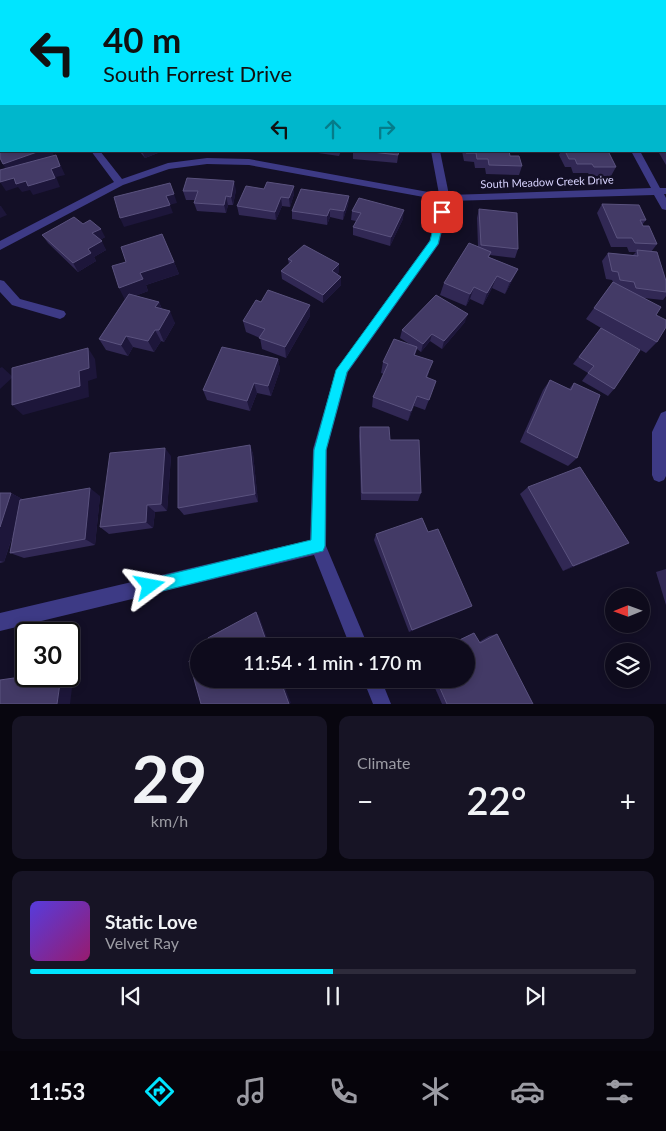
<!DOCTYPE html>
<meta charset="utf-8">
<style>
body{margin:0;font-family:Lato,sans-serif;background:#171425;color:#f1f3f6;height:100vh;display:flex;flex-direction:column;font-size:19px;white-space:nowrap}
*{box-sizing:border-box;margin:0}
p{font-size:16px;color:#9b9ba3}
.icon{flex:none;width:28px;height:28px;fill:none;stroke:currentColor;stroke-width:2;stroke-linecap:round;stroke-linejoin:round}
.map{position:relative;height:704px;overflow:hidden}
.drawer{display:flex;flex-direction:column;gap:12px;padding:12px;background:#08060f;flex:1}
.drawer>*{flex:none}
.top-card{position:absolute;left:0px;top:0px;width:666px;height:152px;box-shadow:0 2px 8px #0003,0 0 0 1px #2e2b3b;background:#00e5ff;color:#111;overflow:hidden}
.needle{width:32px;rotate:269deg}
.buttons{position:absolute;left:605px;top:588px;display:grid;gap:10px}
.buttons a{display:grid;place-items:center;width:45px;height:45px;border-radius:50%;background:#0e0b1c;box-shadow:0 2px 8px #0003,0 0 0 1px #2e2b3b;font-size:25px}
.speed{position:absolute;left:15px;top:622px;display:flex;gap:10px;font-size:25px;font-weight:700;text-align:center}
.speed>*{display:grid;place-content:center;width:65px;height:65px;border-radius:50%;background:#0e0b1c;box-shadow:0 2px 8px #0003,0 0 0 1px #2e2b3b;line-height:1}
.speed .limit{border:2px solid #111;border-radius:8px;background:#fff;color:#111}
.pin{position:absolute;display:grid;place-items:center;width:42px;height:42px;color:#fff;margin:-21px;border-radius:10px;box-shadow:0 2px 8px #0006}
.me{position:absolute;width:55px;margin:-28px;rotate:77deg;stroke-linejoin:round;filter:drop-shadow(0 0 4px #0008)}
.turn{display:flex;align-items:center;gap:18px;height:105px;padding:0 20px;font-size:22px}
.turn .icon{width:65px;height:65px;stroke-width:2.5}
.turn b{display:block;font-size:35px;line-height:42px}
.lanes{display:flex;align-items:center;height:48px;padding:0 20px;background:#0003;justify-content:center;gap:25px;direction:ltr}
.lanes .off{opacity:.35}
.big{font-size:38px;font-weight:600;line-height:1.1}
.drawer .card{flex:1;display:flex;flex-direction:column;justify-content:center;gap:8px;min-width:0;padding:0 18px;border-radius:10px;background:#171425}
.drawer .dial{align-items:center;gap:0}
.dial b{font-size:65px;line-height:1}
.song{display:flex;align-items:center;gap:15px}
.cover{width:60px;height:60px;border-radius:8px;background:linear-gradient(135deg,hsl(250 70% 55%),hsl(320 70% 35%))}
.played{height:5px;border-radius:2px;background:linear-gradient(90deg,#00e5ff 50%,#2e2b3b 50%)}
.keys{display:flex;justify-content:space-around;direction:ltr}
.heat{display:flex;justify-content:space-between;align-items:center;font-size:28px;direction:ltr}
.drawer .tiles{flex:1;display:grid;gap:12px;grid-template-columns:1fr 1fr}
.card:last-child{grid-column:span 2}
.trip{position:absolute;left:190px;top:638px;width:285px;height:50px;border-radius:25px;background:#0e0b1c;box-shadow:0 2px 8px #0003,0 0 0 1px #2e2b3b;font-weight:600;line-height:50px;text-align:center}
.menu{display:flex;height:80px;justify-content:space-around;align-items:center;background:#06040b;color:#9b9ba3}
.menu .icon{width:35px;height:35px}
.menu .on{color:#00e5ff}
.menu b{font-size:22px;color:#f1f3f6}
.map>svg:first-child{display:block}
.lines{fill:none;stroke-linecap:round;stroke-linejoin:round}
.minor{fill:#3d3a85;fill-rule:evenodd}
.wall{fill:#312854}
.shaded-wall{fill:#1d163a}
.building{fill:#433a66;stroke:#5a527e}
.route{fill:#00e5ff;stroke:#0095a6}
.labels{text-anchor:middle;stroke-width:5;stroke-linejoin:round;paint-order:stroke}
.far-street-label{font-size:11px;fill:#d9d4ff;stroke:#130f26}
</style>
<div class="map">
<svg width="666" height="704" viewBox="0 0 666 704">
<rect width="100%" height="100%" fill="#130f26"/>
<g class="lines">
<g class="minor">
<rect x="196" y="0" width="6" height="1"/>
<rect x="665" y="4" width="1" height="4"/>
<rect x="665" y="80" width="1" height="4"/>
<polygon points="91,151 100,151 122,179 168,163 207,158 249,159 439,194 431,151 440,151 449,195 651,188 631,151 640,151 660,188 666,188 666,194 664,194 666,198 666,210 662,209 654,195 449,201 439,244 348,372 327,449 326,546 368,646 350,646 314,555 0,631 0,613 310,540 313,449 336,370 430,240 440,200 249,165 207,164 169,169 123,185 0,250 0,241 114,182"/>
<polygon points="0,280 4,281 20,299 64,311 66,314 64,317 60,319 12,305 0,292"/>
<polygon points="666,411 666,476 664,480 659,482 654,480 652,475 652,432 661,413"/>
<polygon points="363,679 381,679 391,704 373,704"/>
</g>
</g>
<g class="wall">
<polygon points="222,0 256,0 235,1 222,1"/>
<polygon points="355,0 394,0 394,1 357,1"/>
<polygon points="436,0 482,0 481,1 436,1"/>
<polygon points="665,9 666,11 666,31 665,31"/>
<rect x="665" y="49" width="1" height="20"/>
<rect x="665" y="93" width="1" height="25"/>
<polygon points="665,144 666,144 666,165 659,153 660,151 665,151"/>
<polygon points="139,151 163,151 145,158"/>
<polygon points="304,151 341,151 339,156"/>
<polygon points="353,151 399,151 397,163 353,159"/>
<polygon points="462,151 509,151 510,156 522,166 519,175 486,174 485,168 475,168 474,162 464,161"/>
<polygon points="561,151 608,151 616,167 611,176 590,176 588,173 573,173 571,167 565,167 559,155"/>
<polygon points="294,186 294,194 290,207 282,206 276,220 239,215 237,206 264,189"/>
<polygon points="236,190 233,205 228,205 226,213 197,211 194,203 195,200 186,200 183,191"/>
<polygon points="349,196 348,205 343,220 330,217 327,225 292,219 292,211"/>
<polygon points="602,204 646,220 642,225 657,244 651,252 666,281 666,296 663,300 644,298 656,315 657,342 646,353 610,333 614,389 608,396 582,381 588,373 573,364 601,328 586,319 613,282 612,280 606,279 602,261 608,253 633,255 636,252 629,252 627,247 611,247 597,213"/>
<polygon points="479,209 518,249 515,258 490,255 489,257 518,269 505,294 492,288 483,305 470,299 466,306 440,295 444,283 478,247 477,218"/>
<polygon points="352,211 403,219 390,246 353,235 353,227 356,221 351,220"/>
<polygon points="83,224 105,237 100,240 106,250 94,257 96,261 78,272 48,243 42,235"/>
<polygon points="288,259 339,272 337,274 341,277 341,285 323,303 282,279 281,271 289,264"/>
<polygon points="174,262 179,274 146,285 148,291 135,296 159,302 162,309 175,323 164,342 161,341 154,352 133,347 128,356 106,350 99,339 125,299"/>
<polygon points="261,302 310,305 310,316 286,358 262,349 260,338 246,332 243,321"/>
<polygon points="465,322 442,349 430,341 421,352 417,349 415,355 429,372 427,378 436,381 425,410 414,406 408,421 372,407 373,397 384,374 381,373 383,362 411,345 400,338 402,330"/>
<polygon points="278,359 280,370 271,396 257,393 250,411 207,400 203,390"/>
<polygon points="550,380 569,389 574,383 577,458 568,466 520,442 543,390"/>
<polygon points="360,427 390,440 421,493 418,501 361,500 359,436"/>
<polygon points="250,445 253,454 258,502 184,515 178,508"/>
<polygon points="171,456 167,511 155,512 153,528 109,534 100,527"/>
<polygon points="528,487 617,549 563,571 520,494"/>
<polygon points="0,493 11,493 22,499 100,496 95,545 24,558 10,553 14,532 4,562 0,563"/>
<polygon points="428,532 466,609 409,632 374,540 376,534"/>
<polygon points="666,569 666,605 656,572"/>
<polygon points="474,633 479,642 489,636 497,634 533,704 442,704 431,679 466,679 466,646 446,646"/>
</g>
<g class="shaded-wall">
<polygon points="22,0 54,0 54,1 23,1"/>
<polygon points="70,0 99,0 86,1 70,1"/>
<polygon points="384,0 394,0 394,1 380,1"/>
<polygon points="474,0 482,0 481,1 470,1"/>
<polygon points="487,0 501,0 486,1"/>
<polygon points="1,9 1,21 0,21 0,10"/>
<polygon points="0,30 1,32 1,39 0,40"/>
<polygon points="0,87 1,90 1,112 0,118"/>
<polygon points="40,151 52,151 55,157 8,173 3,164"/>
<polygon points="142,151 163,151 145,158"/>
<polygon points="56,155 65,175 56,177 60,187 33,195 30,190 22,192 18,187 6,191 0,182 51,169"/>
<polygon points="234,181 236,190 233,205 231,197"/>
<polygon points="294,186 294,194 290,207 289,198"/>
<polygon points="174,194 177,203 169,205 166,196"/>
<polygon points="226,196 228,205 226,213 224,205"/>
<polygon points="349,196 348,205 343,220 344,211"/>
<polygon points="281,197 282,206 276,220 275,212"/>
<polygon points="170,205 173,213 124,227 120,218"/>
<polygon points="0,206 1,206 7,215 0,218"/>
<polygon points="330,209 330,217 327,225 327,216"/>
<polygon points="404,210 403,219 390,246 391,237"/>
<polygon points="101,229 105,237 97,242 92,233"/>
<polygon points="102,241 106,250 94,257 96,261 78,272 73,263 88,249"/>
<polygon points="174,262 179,274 146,285 148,291 125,300 119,288 140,273"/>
<polygon points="339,264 339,272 332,280 332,271"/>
<polygon points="518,269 512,281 505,294 510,282"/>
<polygon points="497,276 492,288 483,305 487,293"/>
<polygon points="341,277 341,285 323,303 323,295"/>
<polygon points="474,287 470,299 466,306 470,294"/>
<polygon points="159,302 164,314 155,307"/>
<polygon points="310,305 310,316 286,358 285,347"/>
<polygon points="170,311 175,323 164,342 159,330"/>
<polygon points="468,314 465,322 442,349 444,341"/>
<polygon points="155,330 161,341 154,352 148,341"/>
<polygon points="432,334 430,341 421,352 423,344"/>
<polygon points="126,336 133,347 128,356 121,345"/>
<polygon points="88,348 95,359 97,378 88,381 89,397 23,415 12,405 79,371"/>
<polygon points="278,359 280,370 271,396 268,386"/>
<polygon points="2,367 13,377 0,389 0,368"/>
<polygon points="254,383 257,393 250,411 247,401"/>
<polygon points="417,396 414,406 408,421 411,411"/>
<polygon points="250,445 253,454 258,502 255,494"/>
<polygon points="165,448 171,456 167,511 161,504"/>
<polygon points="90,488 100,496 95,545 85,539"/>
<polygon points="11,493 24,500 4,562 0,561 0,527"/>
<polygon points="147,505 155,512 153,528 146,522"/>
<polygon points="629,543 617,549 563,571 573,566"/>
<polygon points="472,606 466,609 409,632 412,630"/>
<polygon points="256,612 259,616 270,646 268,646"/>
<polygon points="69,672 74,672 70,704 57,704 61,676 69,676"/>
<polygon points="280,679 282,679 291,703 289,704"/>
</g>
<g class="building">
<polygon points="0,0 5,0 4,1 1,1 1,3 0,4"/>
<rect x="236" y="0" width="20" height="1"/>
<polygon points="324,0 343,0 343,1 323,1"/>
<polygon points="366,0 384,0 380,1 368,1"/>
<polygon points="448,0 460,0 456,1 451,1"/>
<polygon points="665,9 666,11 666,22 665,22"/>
<rect x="665" y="49" width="1" height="12"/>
<rect x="665" y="93" width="1" height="16"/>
<polygon points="0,114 1,114 1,138 0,139"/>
<polygon points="0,144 1,144 1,151 40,151 3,164 0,158"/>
<polygon points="364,151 399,151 398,155"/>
<polygon points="465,151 509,151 510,156 519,156 522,166 489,165 488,159 477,159 476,153 466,153"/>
<polygon points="565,151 608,151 616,167 594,167 592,164 577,164 575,159 569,159"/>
<polygon points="56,155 60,166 51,169 55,178 28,186 26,181 16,184 14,178 0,182 0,170"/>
<polygon points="187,178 234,181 231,197 226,196 224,205 194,203 198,191 183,191"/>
<polygon points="267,182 294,186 289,198 281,197 275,212 237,206 246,186 264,189"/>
<polygon points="170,183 174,194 166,196 170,205 120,218 114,197"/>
<polygon points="301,189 349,196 344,211 330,209 327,216 292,211"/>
<polygon points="359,198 404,210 391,237 353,227 361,213 352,211"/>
<polygon points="602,204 639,205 646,220 640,220 643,226 649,226 657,244 635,243 632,238 617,238"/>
<polygon points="479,209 517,213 518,249 481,245"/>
<polygon points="74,217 83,224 90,220 101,229 92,233 102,241 88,249 91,253 73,263 42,235"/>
<polygon points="162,234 174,262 140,273 143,279 119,288 112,266 126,262 121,247"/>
<polygon points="469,243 491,252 488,257 518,269 510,282 497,276 487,293 474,287 470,294 444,283"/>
<polygon points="304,245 339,264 332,271 341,277 323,295 281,271 292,261 288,259"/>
<polygon points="637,250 657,252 666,281 666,292 636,288 634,282 620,280 618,272 612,271 608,253 638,256"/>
<polygon points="613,282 661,307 656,315 666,320 666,327 657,342 594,308"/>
<polygon points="268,290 310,305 285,347 259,338 265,329 243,321 256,300 261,302"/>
<polygon points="129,294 159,302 155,307 170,311 159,330 155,330 148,341 126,336 121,345 99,339"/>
<polygon points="436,295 468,314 444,341 432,334 423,344 402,330"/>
<polygon points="601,328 640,350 614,389 588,373 594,366 579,357"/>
<polygon points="394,339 417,347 414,355 433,361 426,377 436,381 429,400 417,396 411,411 373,397 388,364 383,362"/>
<polygon points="222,347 278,359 268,386 254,383 247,401 203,390"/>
<polygon points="88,348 89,368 79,371 80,386 12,405 12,368"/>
<polygon points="550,380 571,390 574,383 600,395 577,458 527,432"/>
<polygon points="360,427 389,427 390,440 419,440 421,493 362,493"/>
<polygon points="250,445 255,494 178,508 178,457"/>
<polygon points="165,448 161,504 147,505 146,522 100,527 110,453"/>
<polygon points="580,467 629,543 573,566 528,487"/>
<polygon points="90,488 85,539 10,553 20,500"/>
<polygon points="0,493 11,493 0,527"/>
<polygon points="422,518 428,532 438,529 472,606 412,630 376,534"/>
<polygon points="256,612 268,646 210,646 208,638"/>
<polygon points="474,633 480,643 497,634 533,704 447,704 436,679 466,679 466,646 447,646"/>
<polygon points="199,656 199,679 280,679 289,704 201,704 189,661"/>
<polygon points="28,676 61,676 57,704 0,704 0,680"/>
</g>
<polygon class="route" points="442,209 446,212 438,244 347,372 326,450 325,546 323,551 150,594 144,592 142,586 144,581 150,579 311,540 314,450 336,370 430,241 437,212"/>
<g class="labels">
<g class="far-street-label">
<text transform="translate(547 182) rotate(-2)" y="4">South Meadow Creek Drive</text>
</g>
</g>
</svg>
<div class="buttons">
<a><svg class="needle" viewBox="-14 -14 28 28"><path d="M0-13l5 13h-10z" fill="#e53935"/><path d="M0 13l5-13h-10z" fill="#9b9ba3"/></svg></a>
<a><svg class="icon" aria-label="layers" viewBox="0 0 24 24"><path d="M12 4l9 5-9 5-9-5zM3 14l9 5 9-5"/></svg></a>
</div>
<div class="speed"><div class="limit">30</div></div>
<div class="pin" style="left:442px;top:212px;background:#d93025"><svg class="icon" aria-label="arrive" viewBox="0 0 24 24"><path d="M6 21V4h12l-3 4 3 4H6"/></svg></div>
<svg class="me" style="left:150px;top:586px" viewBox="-20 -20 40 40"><path d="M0-17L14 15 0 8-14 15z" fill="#00e5ff" stroke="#fff" stroke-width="4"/></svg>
<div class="trip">11:54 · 1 min · 170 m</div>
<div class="top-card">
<div class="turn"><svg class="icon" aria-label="left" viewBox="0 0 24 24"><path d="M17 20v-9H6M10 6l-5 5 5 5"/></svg><div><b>40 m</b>South Forrest Drive</div></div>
<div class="lanes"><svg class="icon" aria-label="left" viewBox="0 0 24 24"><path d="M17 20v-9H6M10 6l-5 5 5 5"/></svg><svg class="icon off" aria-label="ahead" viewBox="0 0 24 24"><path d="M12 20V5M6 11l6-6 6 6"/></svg><svg class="icon off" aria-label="right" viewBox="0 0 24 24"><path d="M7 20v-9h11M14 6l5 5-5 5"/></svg></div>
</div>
</div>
<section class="drawer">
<div class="tiles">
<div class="card dial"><b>29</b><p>km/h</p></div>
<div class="card"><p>Climate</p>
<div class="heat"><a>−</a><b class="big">22°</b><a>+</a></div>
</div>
<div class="card">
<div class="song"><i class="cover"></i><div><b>Static Love</b><p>Velvet Ray</p></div></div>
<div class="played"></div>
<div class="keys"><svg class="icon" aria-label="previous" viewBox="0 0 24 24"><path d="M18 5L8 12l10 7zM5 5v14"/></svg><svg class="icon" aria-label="pause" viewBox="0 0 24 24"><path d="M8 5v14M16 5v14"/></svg><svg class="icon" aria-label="next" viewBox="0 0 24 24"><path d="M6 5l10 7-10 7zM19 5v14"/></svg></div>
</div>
</div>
</section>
<nav class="menu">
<b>11:53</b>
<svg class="icon on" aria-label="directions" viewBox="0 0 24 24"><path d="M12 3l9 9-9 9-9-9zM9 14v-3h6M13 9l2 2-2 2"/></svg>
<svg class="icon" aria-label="music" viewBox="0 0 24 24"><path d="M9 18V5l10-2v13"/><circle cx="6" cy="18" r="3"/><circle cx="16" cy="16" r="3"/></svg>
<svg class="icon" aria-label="phone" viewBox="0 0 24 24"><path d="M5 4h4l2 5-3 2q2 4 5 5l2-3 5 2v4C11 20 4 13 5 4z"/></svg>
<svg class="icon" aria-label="climate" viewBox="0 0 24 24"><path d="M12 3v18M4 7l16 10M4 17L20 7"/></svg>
<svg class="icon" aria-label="car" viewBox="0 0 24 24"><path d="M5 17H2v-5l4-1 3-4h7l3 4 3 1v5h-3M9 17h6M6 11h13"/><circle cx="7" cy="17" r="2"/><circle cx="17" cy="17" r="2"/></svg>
<svg class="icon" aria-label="filters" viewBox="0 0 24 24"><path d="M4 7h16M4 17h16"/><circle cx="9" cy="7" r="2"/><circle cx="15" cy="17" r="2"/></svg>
</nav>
